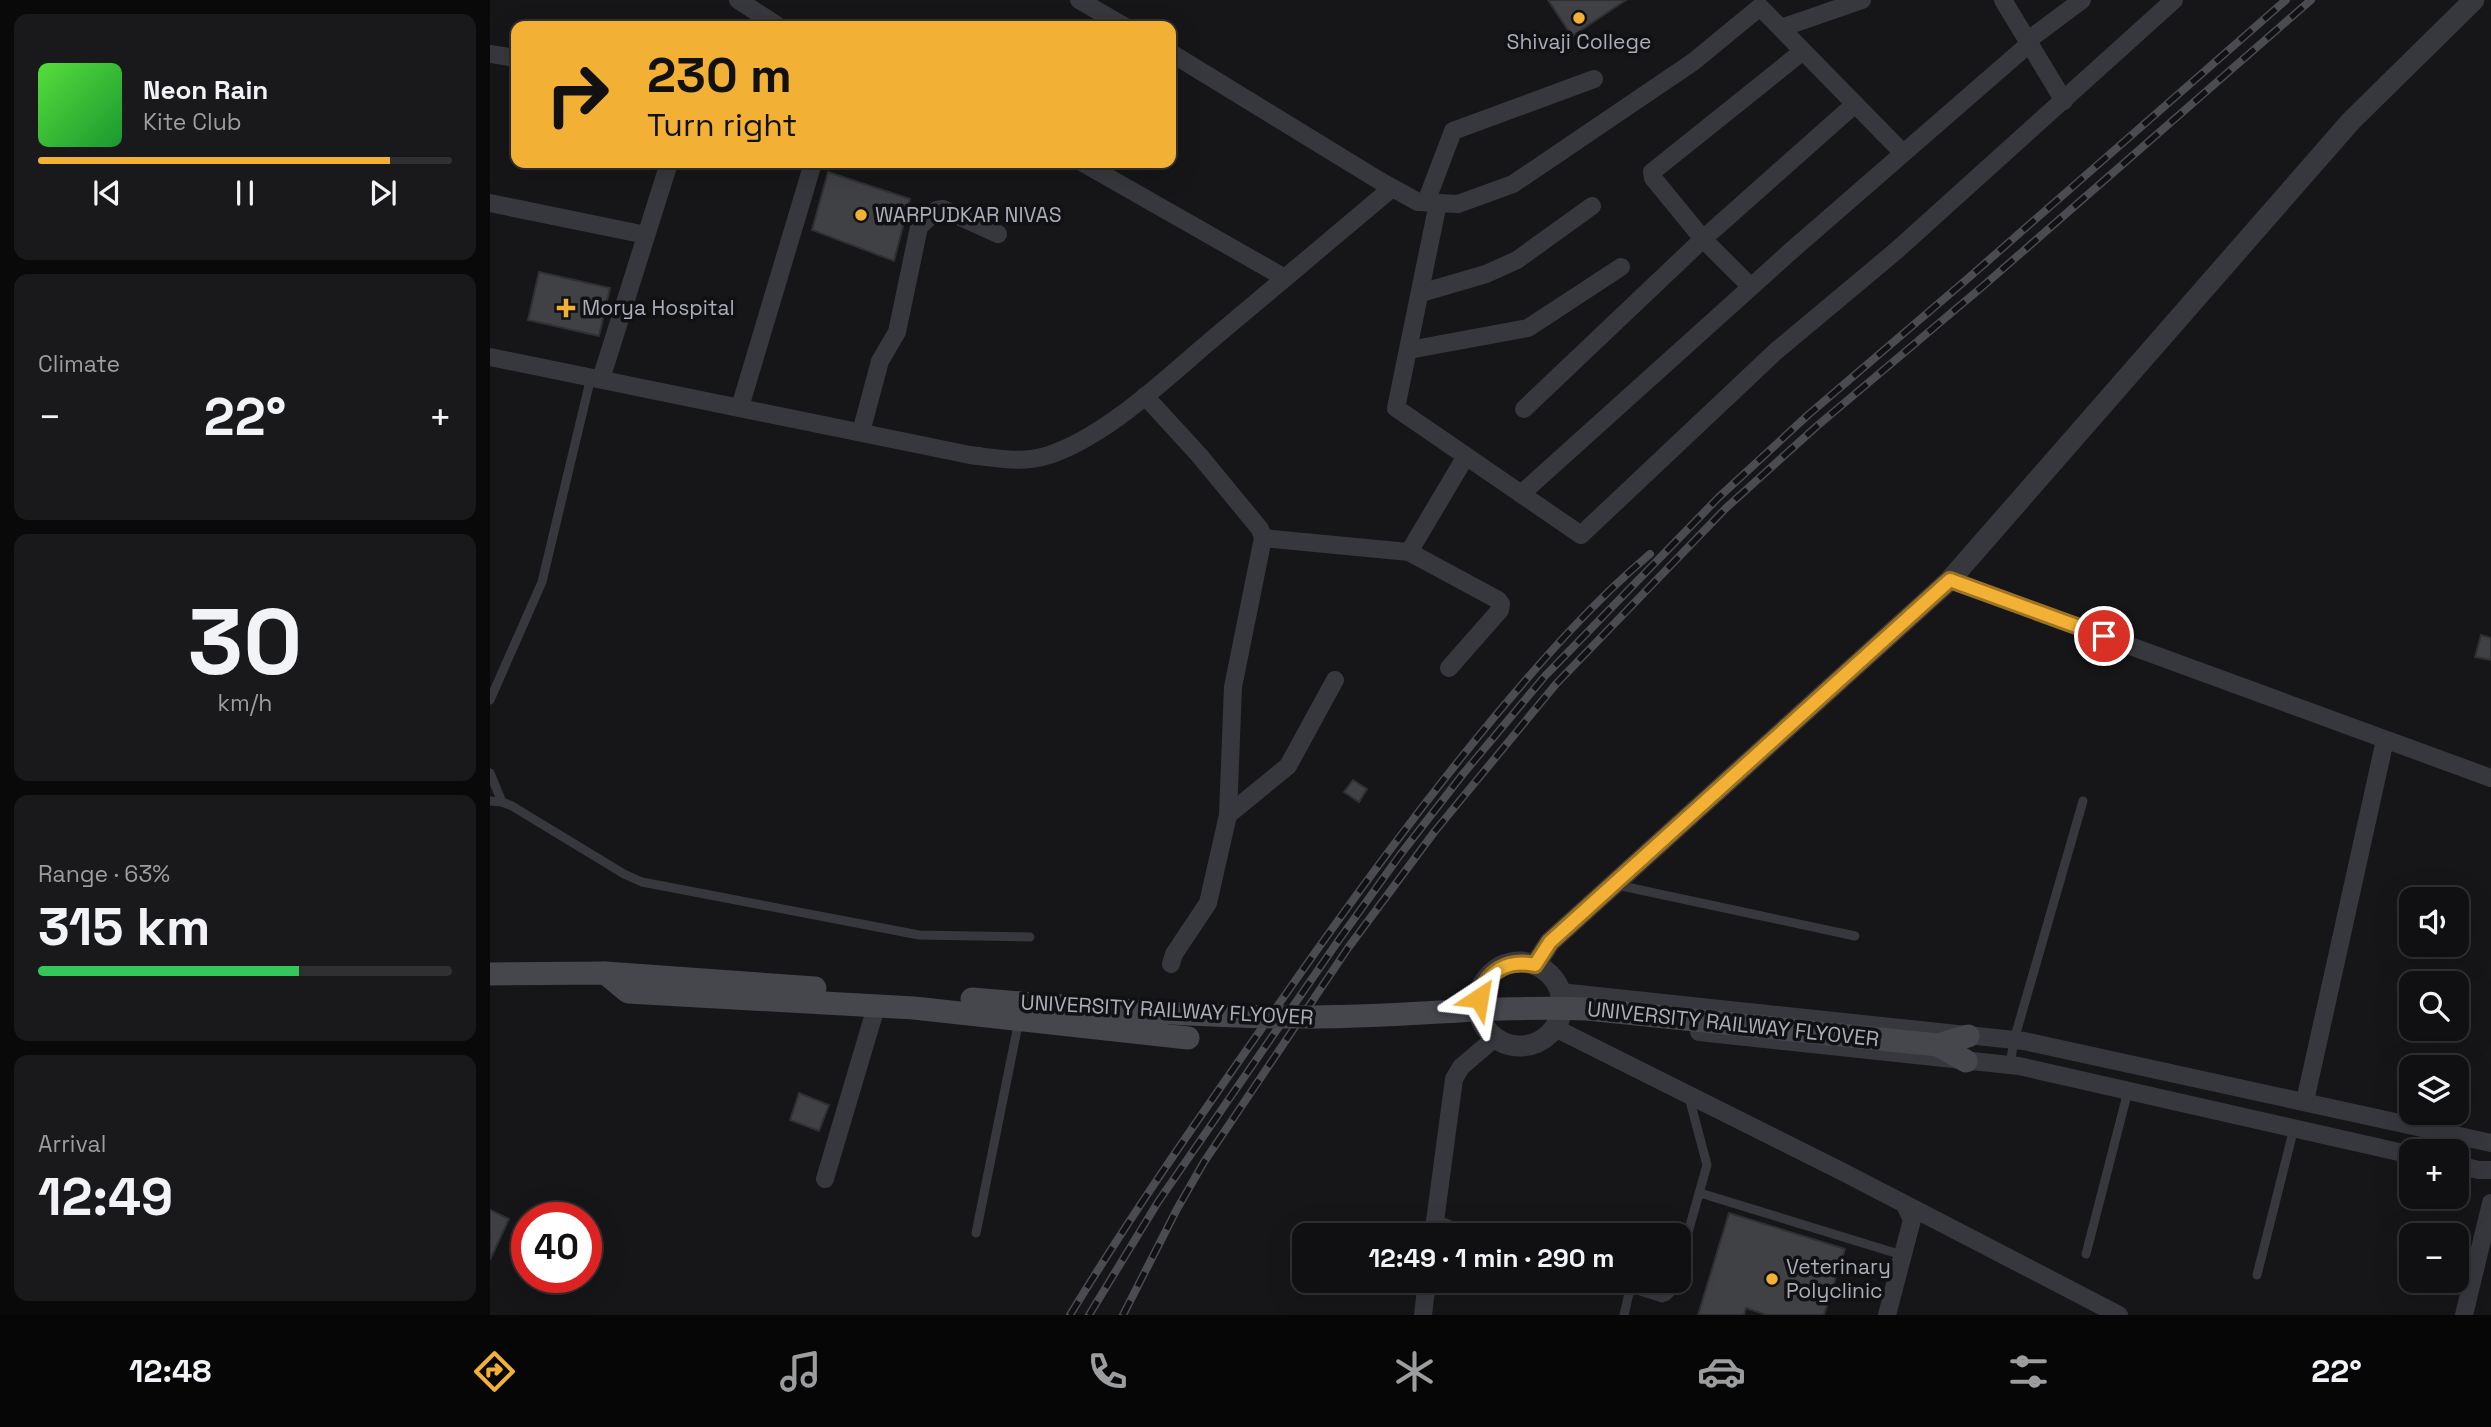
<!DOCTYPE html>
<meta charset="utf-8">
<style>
body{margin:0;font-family:"Space Grotesk",sans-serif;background:#19191b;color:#f1f3f6;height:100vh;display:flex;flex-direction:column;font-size:26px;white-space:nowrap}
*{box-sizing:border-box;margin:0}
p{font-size:23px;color:#9c9d9f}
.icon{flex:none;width:38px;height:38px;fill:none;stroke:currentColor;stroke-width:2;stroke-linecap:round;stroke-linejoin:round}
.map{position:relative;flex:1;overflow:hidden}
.drawer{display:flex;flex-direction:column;gap:14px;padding:14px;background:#09090a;width:490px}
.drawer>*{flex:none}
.hud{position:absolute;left:21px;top:21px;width:665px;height:147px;border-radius:14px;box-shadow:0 7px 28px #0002,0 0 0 2px #303032;background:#f2b134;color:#111;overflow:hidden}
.fabs{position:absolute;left:1909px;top:887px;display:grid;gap:14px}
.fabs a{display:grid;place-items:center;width:70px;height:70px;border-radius:14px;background:#101012;box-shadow:0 7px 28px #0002,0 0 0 2px #303032;font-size:35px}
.speed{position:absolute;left:21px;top:1202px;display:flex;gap:14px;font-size:35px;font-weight:700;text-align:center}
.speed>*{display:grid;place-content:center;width:91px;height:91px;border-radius:50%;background:#101012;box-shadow:0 7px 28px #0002,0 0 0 2px #303032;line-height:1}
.speed .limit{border:10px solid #d22;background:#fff;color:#111}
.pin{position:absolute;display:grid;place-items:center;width:60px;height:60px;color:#fff;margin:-30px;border:4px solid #fff;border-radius:50%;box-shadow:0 2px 7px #0007}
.me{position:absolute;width:77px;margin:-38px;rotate:33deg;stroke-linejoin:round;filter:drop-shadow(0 0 5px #0008)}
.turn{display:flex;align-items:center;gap:24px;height:147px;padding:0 21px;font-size:32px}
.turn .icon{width:91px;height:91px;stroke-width:2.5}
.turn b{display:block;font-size:49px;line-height:60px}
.big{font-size:52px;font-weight:700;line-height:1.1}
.drawer .card{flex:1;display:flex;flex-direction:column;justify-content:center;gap:10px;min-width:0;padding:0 24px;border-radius:14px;background:#19191b}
.drawer .dial{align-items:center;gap:0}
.dial b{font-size:91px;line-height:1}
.song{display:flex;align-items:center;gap:21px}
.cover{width:84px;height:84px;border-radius:10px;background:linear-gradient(135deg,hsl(110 70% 55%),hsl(130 70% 35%))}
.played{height:7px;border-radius:4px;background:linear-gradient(90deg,#f2b134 85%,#303032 85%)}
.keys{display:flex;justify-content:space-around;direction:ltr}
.heat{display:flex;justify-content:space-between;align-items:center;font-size:38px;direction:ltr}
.charge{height:10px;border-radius:5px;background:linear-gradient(90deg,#34c759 63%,#303032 0)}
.trip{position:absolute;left:802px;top:1223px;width:399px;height:70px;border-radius:14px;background:#101012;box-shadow:0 7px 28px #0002,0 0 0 2px #303032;font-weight:700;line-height:70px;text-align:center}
.tabs{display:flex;height:112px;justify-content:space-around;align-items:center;background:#060607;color:#9c9d9f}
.tabs .icon{width:49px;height:49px}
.tabs .active{color:#f2b134}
.tabs b{font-size:32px;color:#f1f3f6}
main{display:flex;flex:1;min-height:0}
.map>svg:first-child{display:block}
.building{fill:#404145;stroke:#303034;stroke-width:2}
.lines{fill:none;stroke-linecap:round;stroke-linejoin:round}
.service{stroke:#37383d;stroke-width:9}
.minor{stroke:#37383d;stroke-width:18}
.tertiary{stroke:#37383d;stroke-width:21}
.secondary{stroke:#45474d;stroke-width:23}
.rail-casing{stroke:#4a4c52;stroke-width:8}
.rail{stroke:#111113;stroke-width:5;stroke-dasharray:16;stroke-linecap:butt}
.secondary-bridge{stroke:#45474d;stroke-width:23}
.route-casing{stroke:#9d7322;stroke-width:18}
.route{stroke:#f2b134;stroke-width:12}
.poi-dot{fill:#f2b134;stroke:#111113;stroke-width:2.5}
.labels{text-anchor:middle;stroke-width:7;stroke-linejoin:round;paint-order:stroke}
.poi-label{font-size:21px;fill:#a8adb8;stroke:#111113;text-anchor:start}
.street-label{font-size:21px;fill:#a8adb8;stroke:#111113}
</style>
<main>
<section class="drawer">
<div class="card">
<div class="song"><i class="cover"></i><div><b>Neon Rain</b><p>Kite Club</p></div></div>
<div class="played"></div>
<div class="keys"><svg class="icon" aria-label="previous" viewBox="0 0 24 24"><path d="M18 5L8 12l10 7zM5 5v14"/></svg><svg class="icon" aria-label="pause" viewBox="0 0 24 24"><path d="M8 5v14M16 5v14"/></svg><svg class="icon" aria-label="next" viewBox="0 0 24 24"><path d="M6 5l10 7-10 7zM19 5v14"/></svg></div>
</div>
<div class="card"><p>Climate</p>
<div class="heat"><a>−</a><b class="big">22°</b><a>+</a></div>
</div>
<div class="card dial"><b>30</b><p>km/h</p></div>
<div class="card"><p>Range · 63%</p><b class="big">315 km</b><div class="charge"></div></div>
<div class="card"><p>Arrival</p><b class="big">12:49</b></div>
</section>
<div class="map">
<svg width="2001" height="1315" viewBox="0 0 2001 1315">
<rect width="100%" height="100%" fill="#161618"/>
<g class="building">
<polygon points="1058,0 1136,0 1082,36"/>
<polygon points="338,172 420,199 404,261 322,230"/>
<polygon points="49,272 120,288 109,336 38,320"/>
<polygon points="1991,635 2001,638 2001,660 1985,657"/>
<polygon points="863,780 877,789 869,802 854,792"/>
<polygon points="309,1093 339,1105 329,1131 300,1120"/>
<polygon points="0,1210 19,1219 0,1260"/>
<polygon points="1239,1213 1355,1249 1334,1315 1277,1315 1256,1308 1254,1315 1208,1315"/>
</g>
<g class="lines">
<g class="service">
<polyline points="0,700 52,582 101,377"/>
<polyline points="0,773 12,802"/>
<polyline points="0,801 12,802 22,806 134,874 152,882 429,935 540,937"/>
<polyline points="1127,885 1365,936"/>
<polyline points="1520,1065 1524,1040 1593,801"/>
<polyline points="1210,1193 1412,1255"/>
<polyline points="945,1219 990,1236"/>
<polyline points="486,1233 529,1020"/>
<polyline points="1596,1254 1638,1091"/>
<polyline points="1188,1268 1217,1165 1199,1097"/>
<polyline points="1767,1275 1804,1128"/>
<path d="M1119,1281L1172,1298C1181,1296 1182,1289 1184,1281"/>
<polyline points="1134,1315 1140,1289"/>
</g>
<g class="minor">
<polyline points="248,0 288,26"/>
<polyline points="589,0 634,26"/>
<polyline points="1513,0 1574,101"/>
<polyline points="1291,28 1372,0"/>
<polyline points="1537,41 1592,0"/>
<polyline points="681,53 890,181 928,202 968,204 1023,184 1203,62 1270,7 1413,153"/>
<polyline points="0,54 26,58"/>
<polyline points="593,163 795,278"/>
<polyline points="936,202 963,131 1104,79"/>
<polyline points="0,203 156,235"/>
<polyline points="948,203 906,408 1091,535 1285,352 1407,250 1684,0"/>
<polyline points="1261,287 1213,239 1163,178 1162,172 1313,51"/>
<polyline points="931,293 996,274 1027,260 1102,206"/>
<polyline points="919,350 1038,328 1131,267"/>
<path d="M0,357L480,455C506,458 533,464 559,455C616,436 673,381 719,342C780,291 841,239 902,188"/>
<polyline points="111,379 179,163"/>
<polyline points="655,396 709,455 770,529 773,538 743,687 738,815 718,903 684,954 681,964"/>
<polyline points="250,407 323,163"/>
<polyline points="1034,409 1213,239 1365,104"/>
<polyline points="371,432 390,361 407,332 429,227 447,210 453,209 508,234"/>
<polyline points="1031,494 1301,251 1539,44"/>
<polyline points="773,538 919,552 1008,600 1011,604 1010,610 959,668"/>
<polyline points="919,552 976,456"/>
<polyline points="1460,580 2001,778"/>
<polyline points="738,815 798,766 845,680"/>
<polyline points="1070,992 1534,1041 2001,1143"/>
<polyline points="1065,1028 1353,1172 1629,1315"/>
<polyline points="1209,1032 1529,1066 1922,1155"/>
<polyline points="1815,1101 1895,740"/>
<polyline points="1967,1165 1989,1170 2001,1170"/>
<polyline points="335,1179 386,1007"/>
<polyline points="943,1236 964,1079 971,1067 1005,1038"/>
<polyline points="933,1315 937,1281"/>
<polyline points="1397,1315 1422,1220 1415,1205"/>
<polyline points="1974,1315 2001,1203"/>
</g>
<g class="tertiary">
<circle cx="1030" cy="1004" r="42"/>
<polyline points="1045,965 1060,942 1460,580 1861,121 1984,0"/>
</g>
<g class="secondary">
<polyline points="115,973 325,988"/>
<polyline points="0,974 115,973 138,992 424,1008 698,1038"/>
<polyline points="482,999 532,1003"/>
<polyline points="1448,1045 1478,1036"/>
<polyline points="1448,1045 1476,1061"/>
</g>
<defs>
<g id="rail">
<path d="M580,1315C650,1200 728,1091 805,981C869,890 935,800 1006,715C1054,658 1103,602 1160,554"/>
<polyline points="599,1315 668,1202 846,944 910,855 973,774 1055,676 1228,498 1318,415 1476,280 1796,0"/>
<polyline points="633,1315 687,1209 714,1162 858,948 945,831 1066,684 1236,508 1327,426 1492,287 1821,0"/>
</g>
</defs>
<use href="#rail" class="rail-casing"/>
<use href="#rail" class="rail"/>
<path class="secondary-bridge" d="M532,1003C630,1010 728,1018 825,1017C916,1017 1006,1005 1097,1009L1448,1045"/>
</g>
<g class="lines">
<defs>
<path id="route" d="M989,998C997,971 1017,959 1045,965L1060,942L1460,580L1614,636"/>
</defs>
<use href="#route" class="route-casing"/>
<use href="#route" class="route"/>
</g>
<g class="poi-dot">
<circle cx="1089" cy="18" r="7"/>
<circle cx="371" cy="215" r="7"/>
<path d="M72.5 297.5h7v7h7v7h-7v7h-7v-7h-7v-7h7z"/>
<circle cx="1282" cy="1279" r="7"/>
</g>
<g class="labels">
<g class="poi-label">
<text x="1089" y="49" text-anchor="middle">Shivaji College</text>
<text x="385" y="222">WARPUDKAR NIVAS</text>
<text x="92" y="315">Morya Hospital</text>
<text x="1296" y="1274">Veterinary<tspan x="1296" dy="24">Polyclinic</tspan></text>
</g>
<g class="street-label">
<text transform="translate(677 1010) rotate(3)" y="7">UNIVERSITY RAILWAY FLYOVER</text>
<text transform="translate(1243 1024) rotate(6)" y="7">UNIVERSITY RAILWAY FLYOVER</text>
</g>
</g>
</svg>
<div class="fabs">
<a><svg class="icon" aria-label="sound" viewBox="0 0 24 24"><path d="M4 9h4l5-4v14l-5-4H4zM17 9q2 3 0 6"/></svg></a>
<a><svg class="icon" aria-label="search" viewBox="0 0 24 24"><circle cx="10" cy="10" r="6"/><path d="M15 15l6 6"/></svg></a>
<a><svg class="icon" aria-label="layers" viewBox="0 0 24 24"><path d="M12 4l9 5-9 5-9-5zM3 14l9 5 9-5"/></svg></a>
<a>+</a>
<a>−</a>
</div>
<div class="speed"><div class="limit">40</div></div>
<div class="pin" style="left:1614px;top:636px;background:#d93025"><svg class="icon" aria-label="arrive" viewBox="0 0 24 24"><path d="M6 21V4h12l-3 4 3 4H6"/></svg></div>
<svg class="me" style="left:989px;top:998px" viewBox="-20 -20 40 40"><path d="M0-17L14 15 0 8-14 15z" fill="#f2b134" stroke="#fff" stroke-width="4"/></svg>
<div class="trip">12:49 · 1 min · 290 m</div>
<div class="hud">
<div class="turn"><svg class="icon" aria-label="right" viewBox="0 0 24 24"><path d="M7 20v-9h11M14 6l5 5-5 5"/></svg><div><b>230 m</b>Turn right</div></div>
</div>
</div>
</main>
<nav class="tabs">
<b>12:48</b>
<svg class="icon active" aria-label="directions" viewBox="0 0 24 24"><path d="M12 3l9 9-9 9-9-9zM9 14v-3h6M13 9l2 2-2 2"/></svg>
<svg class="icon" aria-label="music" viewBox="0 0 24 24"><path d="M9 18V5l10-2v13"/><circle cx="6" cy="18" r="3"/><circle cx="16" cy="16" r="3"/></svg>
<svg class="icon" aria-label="phone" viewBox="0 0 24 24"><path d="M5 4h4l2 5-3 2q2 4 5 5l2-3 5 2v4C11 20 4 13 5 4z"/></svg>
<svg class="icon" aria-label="climate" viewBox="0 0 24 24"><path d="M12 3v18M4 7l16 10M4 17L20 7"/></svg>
<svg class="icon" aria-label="car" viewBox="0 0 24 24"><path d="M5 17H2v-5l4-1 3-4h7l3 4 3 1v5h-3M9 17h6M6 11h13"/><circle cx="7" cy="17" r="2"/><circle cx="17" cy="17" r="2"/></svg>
<svg class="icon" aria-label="filters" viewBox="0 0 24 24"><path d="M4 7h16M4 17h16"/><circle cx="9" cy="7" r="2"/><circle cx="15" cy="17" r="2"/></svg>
<b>22°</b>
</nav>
